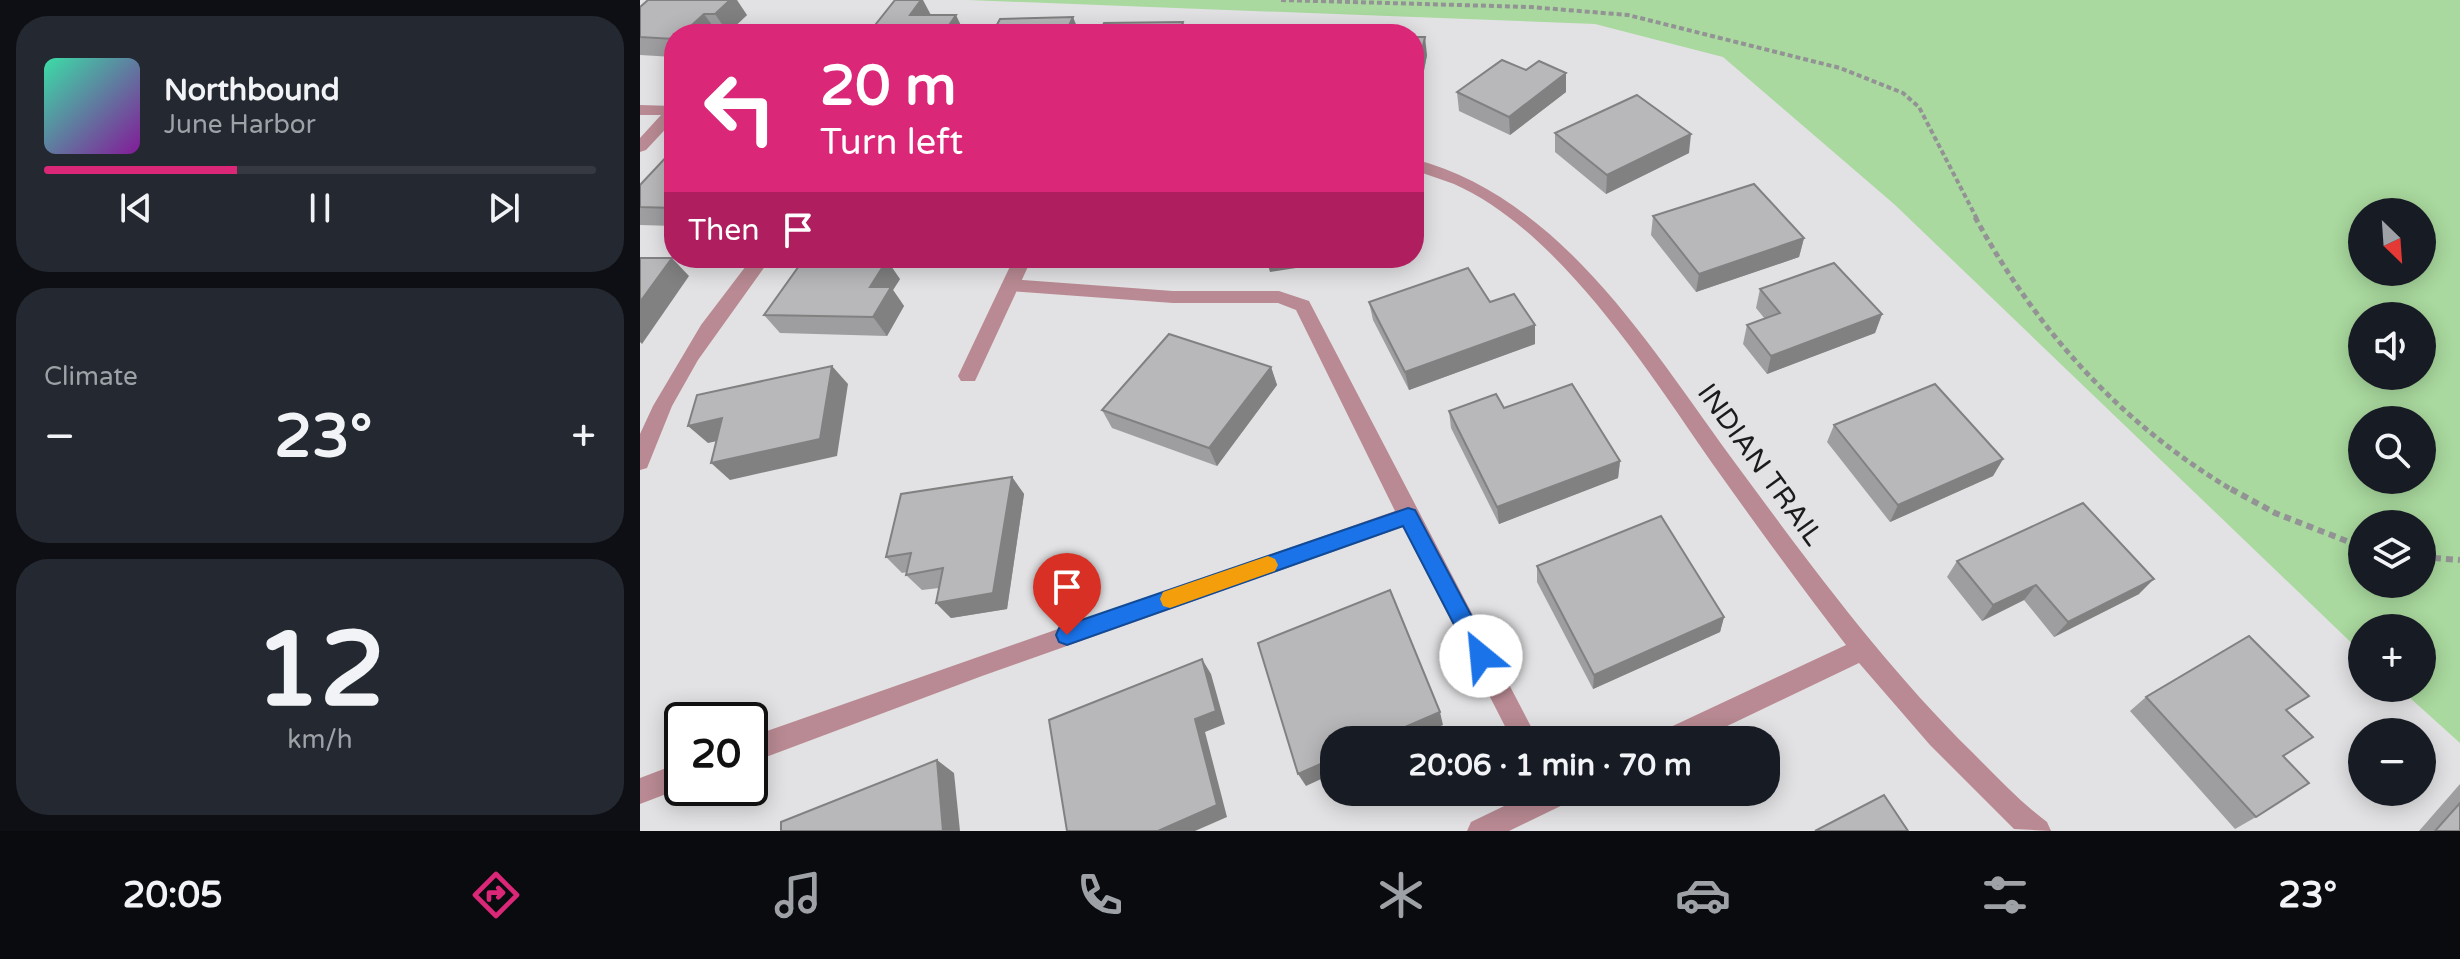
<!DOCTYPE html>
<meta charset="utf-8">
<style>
body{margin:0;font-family:"Varela Round",sans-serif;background:#242831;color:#f1f3f6;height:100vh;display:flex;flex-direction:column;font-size:30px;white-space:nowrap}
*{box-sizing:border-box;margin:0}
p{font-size:26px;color:#9ea1a6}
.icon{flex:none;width:44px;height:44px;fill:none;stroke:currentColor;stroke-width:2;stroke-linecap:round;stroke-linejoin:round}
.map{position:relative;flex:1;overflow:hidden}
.drawer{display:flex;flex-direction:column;gap:16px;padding:16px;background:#0d0f14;width:640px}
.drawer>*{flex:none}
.hud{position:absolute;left:24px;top:24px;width:760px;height:244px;border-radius:32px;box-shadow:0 4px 20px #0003;background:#db2777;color:#fff;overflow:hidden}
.needle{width:52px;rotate:155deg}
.buttons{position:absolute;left:1708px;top:198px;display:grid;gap:16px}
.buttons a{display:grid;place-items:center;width:88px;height:88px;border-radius:50%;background:#171b24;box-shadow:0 4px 20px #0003;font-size:40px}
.speed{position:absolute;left:24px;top:702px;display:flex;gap:16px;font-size:40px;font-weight:700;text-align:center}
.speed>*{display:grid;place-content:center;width:104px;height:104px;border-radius:50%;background:#171b24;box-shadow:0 4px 20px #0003;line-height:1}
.speed .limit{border:4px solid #111;border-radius:12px;background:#fff;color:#111}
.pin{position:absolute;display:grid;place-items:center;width:68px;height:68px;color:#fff;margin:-82px -34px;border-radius:50% 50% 50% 0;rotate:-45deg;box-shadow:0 0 8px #0007}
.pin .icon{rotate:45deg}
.me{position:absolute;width:88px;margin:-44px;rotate:332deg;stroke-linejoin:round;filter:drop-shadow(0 0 6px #0008)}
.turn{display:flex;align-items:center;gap:28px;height:168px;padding:0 24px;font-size:36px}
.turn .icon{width:104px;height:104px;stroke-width:2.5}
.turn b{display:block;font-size:56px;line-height:68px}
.then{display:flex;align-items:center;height:76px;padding:0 24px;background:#0003;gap:16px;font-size:30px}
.big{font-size:60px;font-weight:700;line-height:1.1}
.drawer .card{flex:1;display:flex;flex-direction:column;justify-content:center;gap:12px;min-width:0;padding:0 28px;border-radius:32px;background:#242831}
.drawer .dial{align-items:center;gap:0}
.dial b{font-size:104px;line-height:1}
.song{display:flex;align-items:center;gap:24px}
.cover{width:96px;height:96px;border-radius:12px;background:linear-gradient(135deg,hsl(160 70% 55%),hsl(290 70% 35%))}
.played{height:8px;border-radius:4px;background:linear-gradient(90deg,#db2777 35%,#363941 35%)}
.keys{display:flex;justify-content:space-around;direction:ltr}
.heat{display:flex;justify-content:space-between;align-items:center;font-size:44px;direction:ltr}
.trip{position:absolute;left:680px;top:726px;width:460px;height:80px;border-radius:32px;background:#171b24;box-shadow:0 4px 20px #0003;font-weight:700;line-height:80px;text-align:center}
.dock{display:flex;height:128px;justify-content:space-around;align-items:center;background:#090b0e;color:#9ea1a6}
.dock .icon{width:56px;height:56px}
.dock .selected{color:#db2777}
.dock b{font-size:36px;color:#f1f3f6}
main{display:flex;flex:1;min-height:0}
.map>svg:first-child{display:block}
.green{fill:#a9d99e;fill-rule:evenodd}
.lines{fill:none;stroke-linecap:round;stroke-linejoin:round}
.path-far2{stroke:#939395;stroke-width:4;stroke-dasharray:5 3;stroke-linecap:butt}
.path-far1{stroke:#939395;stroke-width:5;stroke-dasharray:6 4;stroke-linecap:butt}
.path{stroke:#939395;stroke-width:6;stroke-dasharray:7 5;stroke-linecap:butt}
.lane{fill:#b98a93;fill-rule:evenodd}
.street{fill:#b98a93;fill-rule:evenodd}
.wall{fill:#9e9ea0}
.shaded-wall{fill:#818182}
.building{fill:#b8b8ba;stroke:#818182;stroke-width:2}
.route{fill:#1a73e8;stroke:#114b97;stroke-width:2}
.slow{fill:#f59e0b}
.labels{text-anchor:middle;stroke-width:7;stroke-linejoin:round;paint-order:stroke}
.street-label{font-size:28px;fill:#1b1b1c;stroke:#e2e2e4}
</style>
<main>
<section class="drawer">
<div class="card">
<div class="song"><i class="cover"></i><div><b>Northbound</b><p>June Harbor</p></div></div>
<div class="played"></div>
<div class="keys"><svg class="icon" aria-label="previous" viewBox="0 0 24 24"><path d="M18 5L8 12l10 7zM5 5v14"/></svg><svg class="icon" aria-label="pause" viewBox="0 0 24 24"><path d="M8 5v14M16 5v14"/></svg><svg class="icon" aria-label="next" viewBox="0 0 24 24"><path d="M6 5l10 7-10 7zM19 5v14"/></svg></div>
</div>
<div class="card"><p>Climate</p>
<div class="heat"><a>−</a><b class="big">23°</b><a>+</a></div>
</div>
<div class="card dial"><b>12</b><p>km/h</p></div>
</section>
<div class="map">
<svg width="1820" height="831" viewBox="0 0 1820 831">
<rect width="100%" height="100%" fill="#e2e2e4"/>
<path class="green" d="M328,0H1820V743L1759,688H1782V628H1722V653L1254,204L1083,57L955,24ZM1722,212H1782V272H1722ZM1782,316V376H1722V316ZM1782,420V480H1722V420ZM1722,524H1782V584H1722Z"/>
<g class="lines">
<polyline class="path-far2" points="641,0 890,7 988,15 1200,68 1263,93 1279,107 1337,219"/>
<path class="path-far1" d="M1335,217C1398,332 1481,424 1594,491"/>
<g class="path">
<polyline points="1591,489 1635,513 1722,547"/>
<polyline points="1782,557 1820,560"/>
</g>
<g class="lane">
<polygon points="112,258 131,258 58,360 32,406 7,468 0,470 0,434 13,406 61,325"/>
<polygon points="370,279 533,291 639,291 669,301 898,740 872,740 763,527 342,676 110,763 110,737 755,511 656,310 638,303 533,303 370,291 361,285"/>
<polygon points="42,762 42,788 0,804 0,778"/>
</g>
<g class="street">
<polygon points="0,105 34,106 34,120 6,150 0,152 0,138 21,115 0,115"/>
<path d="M774,159C919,197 1007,342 1090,456C1166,559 1241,662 1332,752C1356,776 1380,802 1407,822L1411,831L1374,829L1290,745L1219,663L1058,740H1018L1022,731L1206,645C1160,585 1116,525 1072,463C1008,371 920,231 814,184C801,179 787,175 774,170Z"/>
<polygon points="374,258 392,258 335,381 321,381 318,376"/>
<polygon points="893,792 935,792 931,801 869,831 827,831 831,822"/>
</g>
</g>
<g class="wall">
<polygon points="0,7 107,15 88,33 34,34 34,57 0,55"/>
<polygon points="774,37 787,55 777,106 774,106"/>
<polygon points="886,70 926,73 926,92 870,135 819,111 817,92"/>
<polygon points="915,133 1049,153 966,194 915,152"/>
<polygon points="34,153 34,226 0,225 0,185"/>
<polygon points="1013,216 1164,238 1159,257 1056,292 1011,235"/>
<polygon points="451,258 555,258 551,266"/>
<polygon points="260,279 253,290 264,306 247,336 140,333 124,315"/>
<polygon points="1120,289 1242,314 1235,333 1127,374 1103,344 1107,325 1125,319 1116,308"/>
<polygon points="729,302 850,302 895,325 895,344 769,390 733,320"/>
<polygon points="631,367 637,385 577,466 472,428 462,410"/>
<polygon points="864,408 980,461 978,478 859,524 811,428 809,411"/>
<polygon points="1194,425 1363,459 1353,476 1250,522 1187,442"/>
<polygon points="372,477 384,494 367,609 311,618 296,603 299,588 282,590 266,575 267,572 262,573 246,557"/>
<polygon points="1317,561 1499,594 1414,637 1384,600 1342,621 1307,577"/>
<polygon points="897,566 1084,617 1080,632 953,689 897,582"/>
<polygon points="1506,697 1647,710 1643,756 1616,817 1595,829 1490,711"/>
<polygon points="1820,784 1820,831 1779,831"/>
</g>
<g class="shaded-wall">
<polygon points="90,0 97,0 107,15 88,33 75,14"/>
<polygon points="281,0 283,0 292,17 270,15"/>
<polygon points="64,14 77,32 75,34 42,34"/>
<polygon points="316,15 325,34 303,34"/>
<polygon points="433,17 440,34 425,34"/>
<polygon points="543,22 547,34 539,34"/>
<polygon points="785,37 787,55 777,106 774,87"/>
<polygon points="926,73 926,92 870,135 869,117"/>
<polygon points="1051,134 1049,153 966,194 967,175"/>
<polygon points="1164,238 1159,257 1056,292 1059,274"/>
<polygon points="32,258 49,276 2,344 0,342 0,302"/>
<polygon points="548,258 555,258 551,266"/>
<polygon points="626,258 676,258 676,265 630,272"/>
<polygon points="247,260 260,279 253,290 264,306 247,336 233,317 230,287"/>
<polygon points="1242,314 1235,333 1127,374 1131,356"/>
<polygon points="895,325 895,344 769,390 765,372"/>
<polygon points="192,366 208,384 197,456 90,480 71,463"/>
<polygon points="631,367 637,385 577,466 569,448"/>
<polygon points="82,418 100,436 68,443 48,426"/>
<polygon points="1363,459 1353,476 1250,522 1258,505"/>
<polygon points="980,461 978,478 859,524 857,507"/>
<polygon points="372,477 384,494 367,609 311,618 296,603"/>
<polygon points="1514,579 1499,594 1414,637 1428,622"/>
<polygon points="1396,585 1384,600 1342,621 1353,605"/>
<polygon points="1084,617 1080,632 953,689 954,675"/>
<polygon points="562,659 571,674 585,724 565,732 587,817 555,831 518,831 555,719"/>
<polygon points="800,712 803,725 769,740 735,740"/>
<polygon points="694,758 694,773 666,786 658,774"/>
<polygon points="297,760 314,773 320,831 303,831"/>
</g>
<g class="building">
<polygon points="8,0 90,0 75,14 64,14 42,34 34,34 34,39 0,37 0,7"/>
<polygon points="255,0 281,0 270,15 316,15 303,34 228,34"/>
<polygon points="433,17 425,34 352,34 360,19"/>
<polygon points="543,22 539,34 459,34 464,23"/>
<polygon points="774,37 785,37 774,87"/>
<polygon points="862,60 886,70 899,61 926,73 869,117 817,92"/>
<polygon points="997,95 1051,134 967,175 915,133"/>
<polygon points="30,153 34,153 34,208 0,207 0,185"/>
<polygon points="1114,184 1164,238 1059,274 1013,216"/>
<polygon points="0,258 32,258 0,302"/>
<polygon points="164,259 247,260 230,287 251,287 233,317 124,315"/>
<polygon points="1194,263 1242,314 1131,356 1107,325 1140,313 1120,289"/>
<polygon points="828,268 850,302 874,294 895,325 765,372 729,302"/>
<polygon points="529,334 631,367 569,448 462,410"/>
<polygon points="192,366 180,439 71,463 82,418 48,426 57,395"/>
<polygon points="932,384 980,461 857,507 809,411 856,394 864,408"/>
<polygon points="1295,384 1363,459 1258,505 1194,425"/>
<polygon points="372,477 353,593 296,603 303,568 266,575 271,553 246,557 261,494"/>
<polygon points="1443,503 1514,579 1428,622 1396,585 1353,605 1317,561"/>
<polygon points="1021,516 1084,617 954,675 897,566"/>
<polygon points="750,590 800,712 735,740 694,740 694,758 658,774 618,643"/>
<polygon points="1609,636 1669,696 1646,710 1673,737 1643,756 1669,783 1616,817 1506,697"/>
<polygon points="562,659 576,711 555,719 577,805 518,831 427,831 409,720"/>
<polygon points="297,760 303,831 141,831 141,822"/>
<polygon points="1244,795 1268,831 1175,831"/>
<polygon points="1820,803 1820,831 1795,831"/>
</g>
<polygon class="route" points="768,508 775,510 849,649 852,656 849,663 841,666 834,663 763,526 427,645 419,642 416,635 419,628 427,625"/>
<polygon class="slow" points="628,556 635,559 638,565 635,571 530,608 523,606 520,599 523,592"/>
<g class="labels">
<g class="street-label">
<text transform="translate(1121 464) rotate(54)" y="10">INDIAN TRAIL</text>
</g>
</g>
</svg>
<div class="buttons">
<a><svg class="needle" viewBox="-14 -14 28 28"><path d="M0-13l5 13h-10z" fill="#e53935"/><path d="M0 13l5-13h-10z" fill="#9ea1a6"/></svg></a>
<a><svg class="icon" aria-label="sound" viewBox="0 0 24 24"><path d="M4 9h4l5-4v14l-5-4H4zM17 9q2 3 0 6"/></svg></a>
<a><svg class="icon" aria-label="search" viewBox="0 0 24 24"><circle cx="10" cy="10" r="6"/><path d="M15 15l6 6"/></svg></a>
<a><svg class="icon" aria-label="layers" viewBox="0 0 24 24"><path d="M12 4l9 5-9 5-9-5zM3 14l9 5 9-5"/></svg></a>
<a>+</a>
<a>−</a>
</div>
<div class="speed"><div class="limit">20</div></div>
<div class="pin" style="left:427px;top:635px;background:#d93025"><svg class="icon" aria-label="arrive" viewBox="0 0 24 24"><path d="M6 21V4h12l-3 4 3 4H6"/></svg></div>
<svg class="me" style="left:841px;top:656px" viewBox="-20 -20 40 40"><circle r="19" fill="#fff"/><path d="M0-13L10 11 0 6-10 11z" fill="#1a73e8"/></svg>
<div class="trip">20:06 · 1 min · 70 m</div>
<div class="hud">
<div class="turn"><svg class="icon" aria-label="left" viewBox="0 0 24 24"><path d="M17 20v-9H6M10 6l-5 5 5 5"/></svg><div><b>20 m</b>Turn left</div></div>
<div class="then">Then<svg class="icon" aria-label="arrive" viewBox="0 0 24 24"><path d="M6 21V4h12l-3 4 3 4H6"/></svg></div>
</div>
</div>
</main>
<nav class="dock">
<b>20:05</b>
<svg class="icon selected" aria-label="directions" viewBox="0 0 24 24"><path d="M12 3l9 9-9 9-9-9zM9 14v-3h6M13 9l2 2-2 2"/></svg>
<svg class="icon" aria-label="music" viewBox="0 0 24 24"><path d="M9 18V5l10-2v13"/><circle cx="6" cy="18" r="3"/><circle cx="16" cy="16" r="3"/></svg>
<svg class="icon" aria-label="phone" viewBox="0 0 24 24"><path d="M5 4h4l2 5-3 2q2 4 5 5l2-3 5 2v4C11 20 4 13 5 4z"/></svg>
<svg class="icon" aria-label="climate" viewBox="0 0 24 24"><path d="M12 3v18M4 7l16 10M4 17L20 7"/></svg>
<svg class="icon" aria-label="car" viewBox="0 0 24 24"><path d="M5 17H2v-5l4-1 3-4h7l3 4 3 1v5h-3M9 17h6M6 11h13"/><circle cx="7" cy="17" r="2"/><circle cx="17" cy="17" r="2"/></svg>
<svg class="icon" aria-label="filters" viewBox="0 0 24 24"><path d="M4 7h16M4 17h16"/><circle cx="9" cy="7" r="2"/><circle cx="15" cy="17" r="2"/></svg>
<b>23°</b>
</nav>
